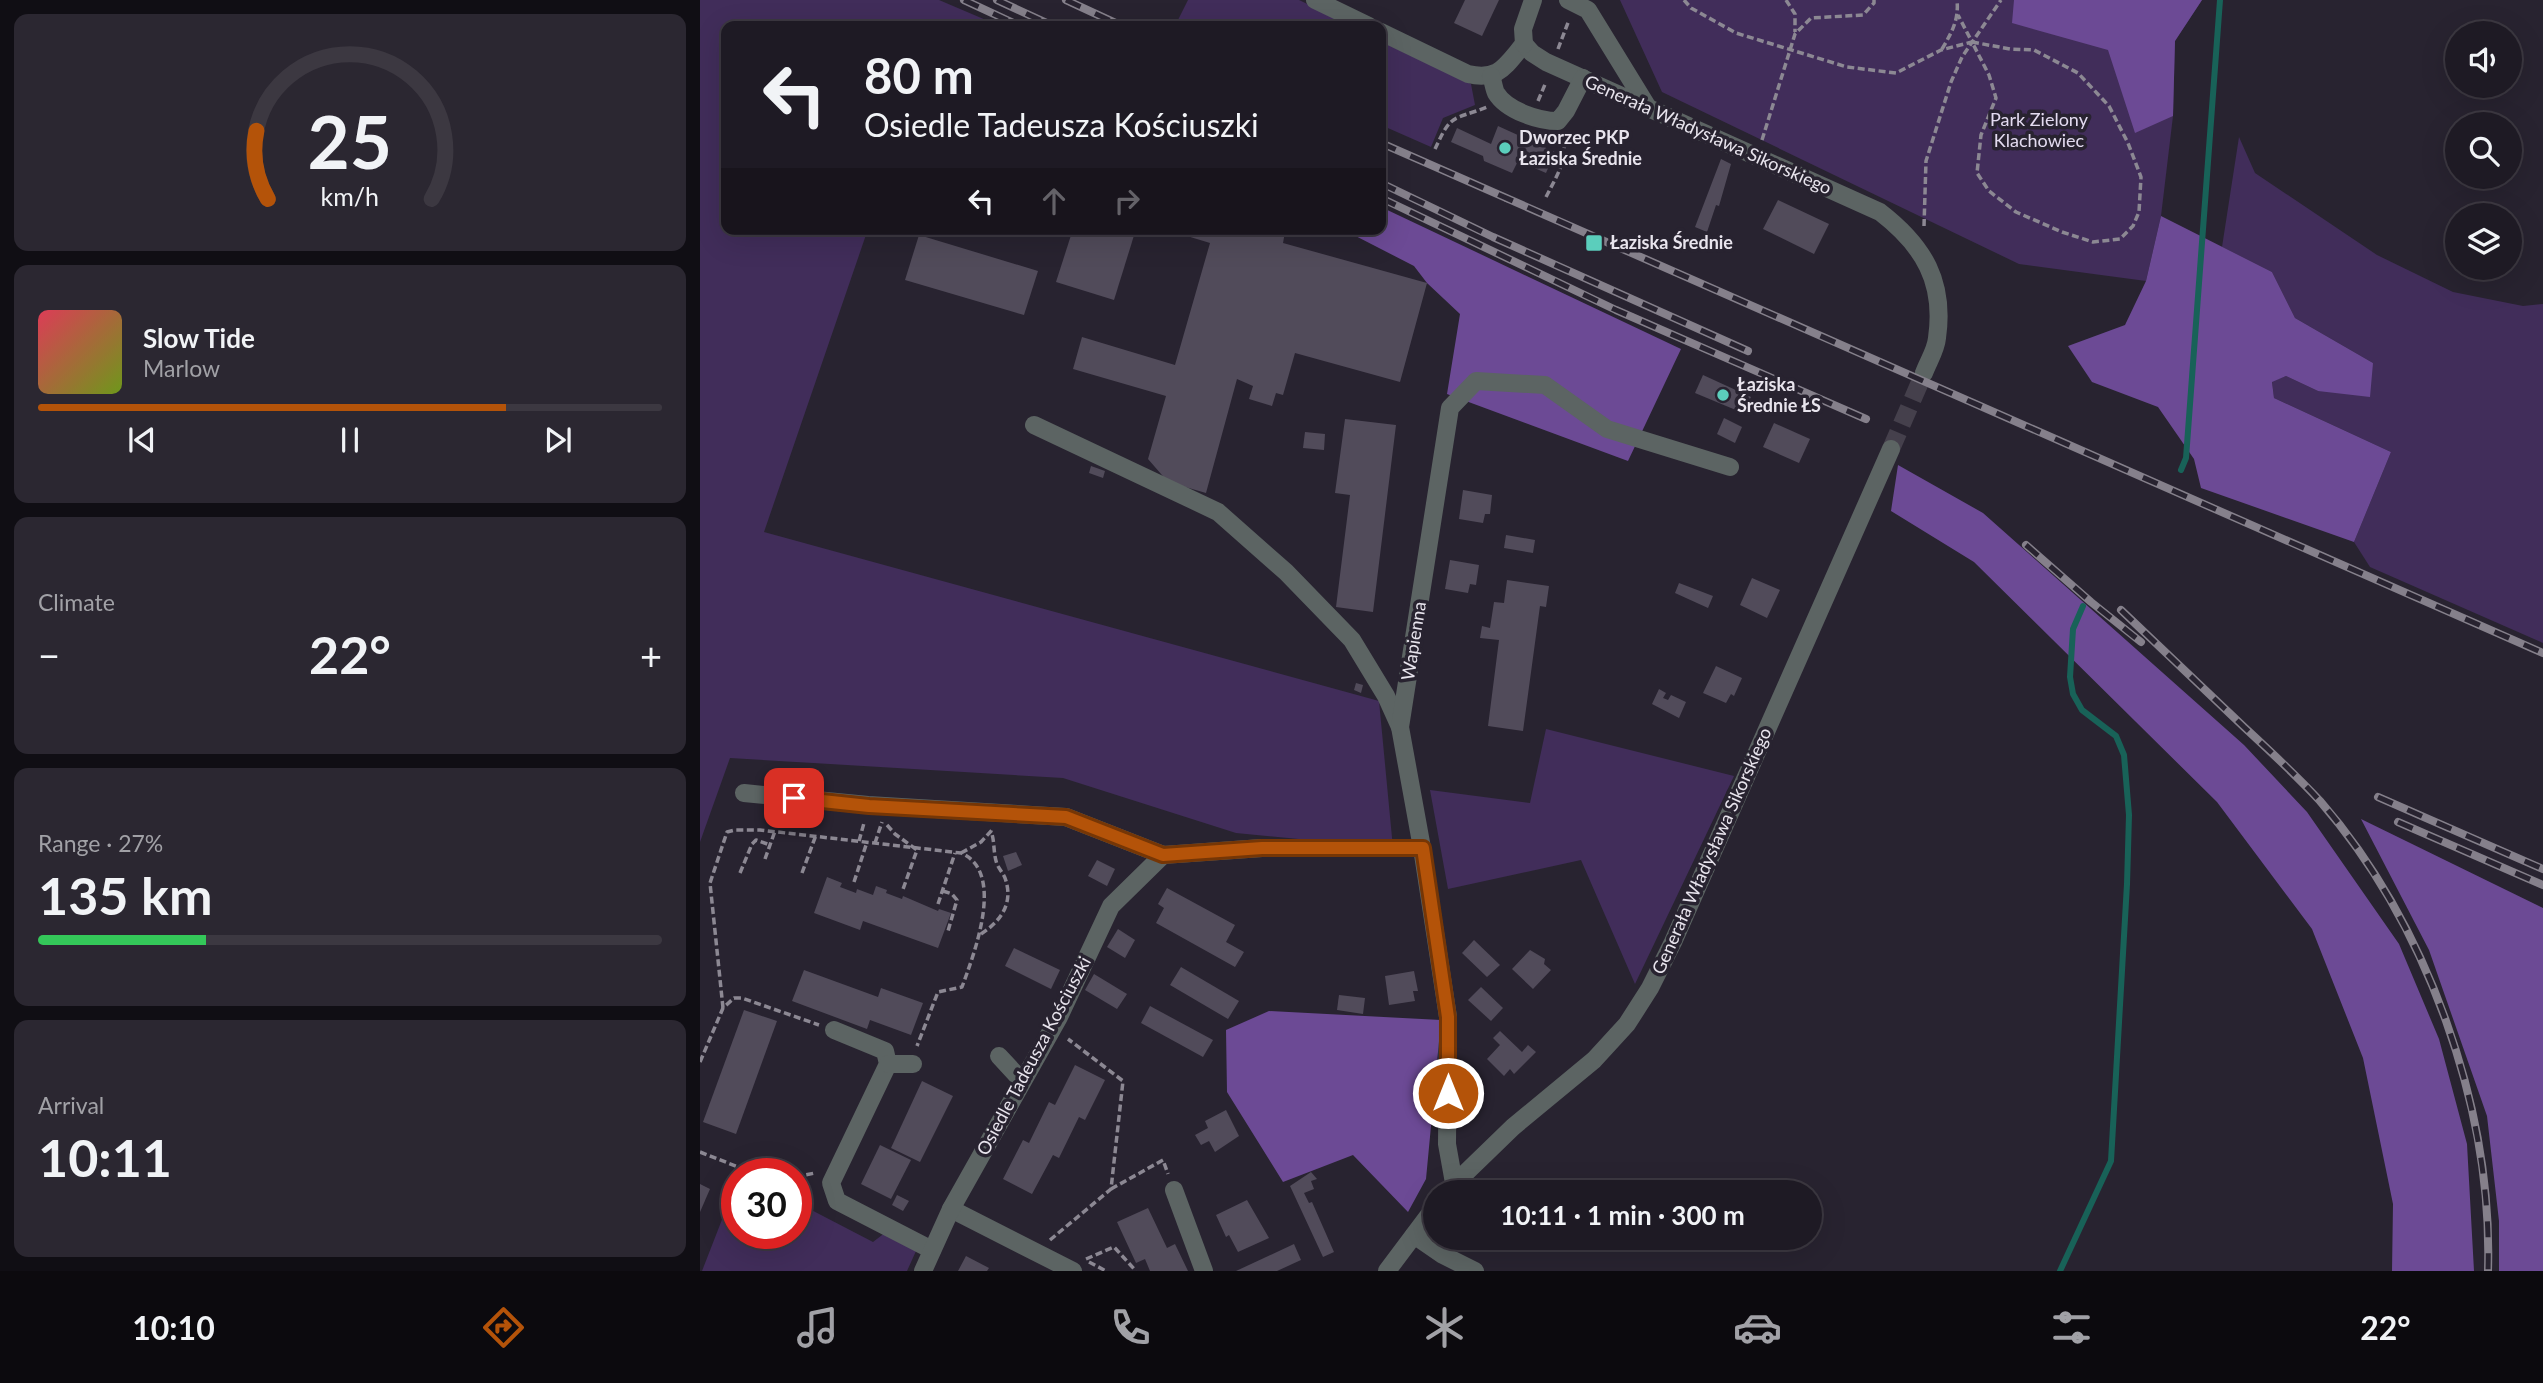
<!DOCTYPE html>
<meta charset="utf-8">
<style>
body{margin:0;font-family:Lato,sans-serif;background:#2b2731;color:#f1f3f6;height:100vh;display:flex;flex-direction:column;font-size:26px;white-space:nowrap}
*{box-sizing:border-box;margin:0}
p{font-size:23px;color:#a1a1a6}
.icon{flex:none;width:38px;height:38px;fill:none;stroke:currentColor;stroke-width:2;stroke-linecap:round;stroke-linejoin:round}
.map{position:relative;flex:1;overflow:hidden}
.drawer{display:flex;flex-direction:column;gap:14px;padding:14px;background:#100e14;width:700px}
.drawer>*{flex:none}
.guide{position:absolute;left:21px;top:21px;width:665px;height:214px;border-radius:14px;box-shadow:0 7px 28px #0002,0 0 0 2px #3c3841;background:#1e1a24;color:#f1f3f6;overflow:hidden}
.tools{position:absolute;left:1745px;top:21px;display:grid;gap:14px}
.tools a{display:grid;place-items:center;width:77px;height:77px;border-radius:50%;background:#1e1a24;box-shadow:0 7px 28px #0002,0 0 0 2px #3c3841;font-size:35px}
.speed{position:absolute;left:21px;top:1158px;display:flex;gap:14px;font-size:35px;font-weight:700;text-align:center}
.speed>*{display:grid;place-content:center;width:91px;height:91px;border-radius:50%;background:#1e1a24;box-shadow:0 7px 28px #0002,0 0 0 2px #3c3841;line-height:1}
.speed .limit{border:10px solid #d22;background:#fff;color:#111}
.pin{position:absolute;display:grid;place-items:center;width:60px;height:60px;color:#fff;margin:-30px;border-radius:14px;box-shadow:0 4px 10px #0006}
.me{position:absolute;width:77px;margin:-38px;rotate:0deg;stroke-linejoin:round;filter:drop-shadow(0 0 5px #0008)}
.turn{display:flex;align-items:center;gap:24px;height:147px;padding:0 28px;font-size:32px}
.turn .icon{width:91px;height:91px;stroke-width:2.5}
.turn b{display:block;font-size:49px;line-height:60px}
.lanes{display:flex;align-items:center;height:66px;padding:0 28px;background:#0003;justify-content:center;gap:35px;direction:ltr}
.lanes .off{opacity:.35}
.big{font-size:52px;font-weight:700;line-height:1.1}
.drawer .card{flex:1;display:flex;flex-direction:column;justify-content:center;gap:10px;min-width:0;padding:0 24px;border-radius:14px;background:#2b2731}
.drawer .dial{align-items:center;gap:0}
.dial svg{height:182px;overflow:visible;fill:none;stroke:#3c3841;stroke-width:7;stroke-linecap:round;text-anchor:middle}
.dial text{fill:#f1f3f6;stroke:none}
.song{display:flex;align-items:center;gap:21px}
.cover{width:84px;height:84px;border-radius:10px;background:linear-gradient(135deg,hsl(350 70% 55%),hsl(80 70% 35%))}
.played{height:7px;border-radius:4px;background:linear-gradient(90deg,#b45309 75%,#3c3841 75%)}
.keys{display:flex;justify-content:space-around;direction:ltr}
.heat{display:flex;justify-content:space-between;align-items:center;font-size:38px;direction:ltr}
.charge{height:10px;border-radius:5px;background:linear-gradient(90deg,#34c759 27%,#3c3841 0)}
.trip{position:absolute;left:723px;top:1180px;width:399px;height:70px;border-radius:35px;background:#1e1a24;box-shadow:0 7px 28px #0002,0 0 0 2px #3c3841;font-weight:700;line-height:70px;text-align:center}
.tabs{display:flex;height:112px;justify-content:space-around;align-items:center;background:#0c0a0e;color:#a1a1a6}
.tabs .icon{width:49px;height:49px}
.tabs .active{color:#b45309}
.tabs b{font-size:32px;color:#f1f3f6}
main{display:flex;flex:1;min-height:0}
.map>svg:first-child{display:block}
.green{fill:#412d5a}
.forest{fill:#6c4a95}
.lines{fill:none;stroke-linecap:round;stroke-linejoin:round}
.stream{stroke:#186258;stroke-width:6}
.building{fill:#514b5a}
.minor-tunnel{stroke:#45404c;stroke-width:18;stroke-dasharray:18 9;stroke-linecap:butt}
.path{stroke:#8c8893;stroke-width:3.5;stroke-dasharray:7 3.5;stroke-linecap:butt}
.minor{stroke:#5c6463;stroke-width:18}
.rail-casing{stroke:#85808b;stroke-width:8}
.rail{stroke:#282330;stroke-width:5;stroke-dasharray:16;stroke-linecap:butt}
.route-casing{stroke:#753606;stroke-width:18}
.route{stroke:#b45309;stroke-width:12}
.poi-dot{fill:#5bcebc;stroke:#282330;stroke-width:2.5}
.labels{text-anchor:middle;stroke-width:7;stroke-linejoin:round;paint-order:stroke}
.park-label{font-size:18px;fill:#e3dbf0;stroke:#282330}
.street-label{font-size:18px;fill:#e8e4ed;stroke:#282330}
.poi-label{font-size:18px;font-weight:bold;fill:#e8e4ed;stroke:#282330;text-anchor:start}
</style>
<main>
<section class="drawer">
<div class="card dial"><svg viewBox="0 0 100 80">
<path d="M14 69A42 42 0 1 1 86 69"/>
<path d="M14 69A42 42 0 0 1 9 39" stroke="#b45309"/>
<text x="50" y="56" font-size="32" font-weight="700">25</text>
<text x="50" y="72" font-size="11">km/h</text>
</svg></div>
<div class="card">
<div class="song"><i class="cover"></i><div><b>Slow Tide</b><p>Marlow</p></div></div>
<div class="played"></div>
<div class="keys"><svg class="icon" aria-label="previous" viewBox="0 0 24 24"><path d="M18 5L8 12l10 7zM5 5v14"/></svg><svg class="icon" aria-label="pause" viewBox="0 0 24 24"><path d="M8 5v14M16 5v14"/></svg><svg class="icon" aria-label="next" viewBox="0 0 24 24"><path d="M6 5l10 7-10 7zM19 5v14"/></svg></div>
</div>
<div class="card"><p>Climate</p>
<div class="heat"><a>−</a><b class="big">22°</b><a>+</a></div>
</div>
<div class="card"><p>Range · 27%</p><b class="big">135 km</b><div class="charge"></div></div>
<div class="card"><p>Arrival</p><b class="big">10:11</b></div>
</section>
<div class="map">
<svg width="1843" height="1271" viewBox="0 0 1843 1271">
<rect width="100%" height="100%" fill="#282330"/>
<g class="green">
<polygon points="0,0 239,0 300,26 26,26 26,229 168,229 64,532 679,701 693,848 536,833 363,778 30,758 0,842"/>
<polygon points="488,0 599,0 653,26 485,26 477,22"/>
<polygon points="920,0 1502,0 1475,41 1473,116 1461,216 1446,281 1319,264 962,92"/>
<polygon points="681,40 771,84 775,105 743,118 731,147 681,125"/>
<polygon points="1539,137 1555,173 1677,255 1753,292 1823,306 1843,304 1843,643 1670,567 1654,542 1691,452 1574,398 1572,381 1586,376 1618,391 1673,363 1595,318 1572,272 1522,247"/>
<polygon points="846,729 1034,776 935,984 881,860 748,889 730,790 830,803"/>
<polygon points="37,1181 37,1234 96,1234 96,1202 173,1242 186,1232 216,1251 207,1271 2,1271"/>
</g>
<g class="forest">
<polygon points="1314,0 1502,0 1475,41 1473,116 1435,133 1408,50 1312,23"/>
<polygon points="681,207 981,349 928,461 747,394 760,314 727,283 714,266 642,229 681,229"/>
<polygon points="1461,216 1572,272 1595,318 1673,363 1670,397 1618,391 1586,376 1572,382 1574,398 1691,452 1654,542 1501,488 1494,459 1458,407 1392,382 1368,346 1425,325 1446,281"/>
<polygon points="1198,465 1283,513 1544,745 1607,812 1699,944 1739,1039 1767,1144 1774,1271 1692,1271 1693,1204 1663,1058 1612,929 1517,802 1274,562 1191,511"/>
<polygon points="1661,819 1843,908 1843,1271 1799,1271 1799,1221 1787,1116 1729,950"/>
<polygon points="569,1011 741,1020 726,1179 708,1212 653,1155 583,1182 527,1092 526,1030"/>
</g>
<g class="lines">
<g class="stream">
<polyline points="1481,470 1486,458 1520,0"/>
<polyline points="1360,1271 1411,1161 1427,884 1429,815 1424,755 1416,736 1382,710 1373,694 1370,677 1373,629 1383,606"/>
</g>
</g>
<g class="building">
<polygon points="765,0 799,0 782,36 754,23"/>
<polygon points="798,126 855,152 846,173 818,161 812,173 784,161 783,156 751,142 757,128 791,144"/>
<polygon points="1021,159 1031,164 1019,206 1016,205 1007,232 995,227"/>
<polygon points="1078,200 1129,224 1114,254 1063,229"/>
<polygon points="373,229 436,229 414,300 356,282"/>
<polygon points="464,229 602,229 600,237 585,232 583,243 727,283 700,382 595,353 583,395 576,393 572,406 549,399 553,386 537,379 506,493 468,482 448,459 466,396 373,369 382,337 475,365 510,243"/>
<polygon points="219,235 338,271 324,315 205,280"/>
<polygon points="1003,375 1051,397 1043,413 995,393"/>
<polygon points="1024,418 1042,427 1035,443 1017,434"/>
<polygon points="645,419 696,425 673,612 636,607 650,495 635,493"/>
<polygon points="1074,423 1110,439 1099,463 1063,447"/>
<polygon points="605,432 625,434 624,450 603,448"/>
<polygon points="391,466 405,471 403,478 389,473"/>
<polygon points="763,490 792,495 790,514 785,514 783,523 759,519"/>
<polygon points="806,535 835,540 833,553 804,548"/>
<polygon points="750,560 779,565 776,585 770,584 768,593 745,589"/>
<polygon points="1052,578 1080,590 1067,618 1040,605"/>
<polygon points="807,580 849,586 846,607 840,606 823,731 788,726 799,640 780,638 782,626 790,628 794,602 804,603"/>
<polygon points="979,583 1013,596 1008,608 975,593"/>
<polygon points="1016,666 1042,678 1034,696 1031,694 1026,703 1003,693"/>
<polygon points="656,683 663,685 661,693 654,690"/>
<polygon points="959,689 966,693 963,698 968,700 971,695 986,702 979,718 952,704"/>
<polygon points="316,852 322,865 308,871 303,856"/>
<polygon points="397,860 415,869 407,886 388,876"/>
<polygon points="127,877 142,883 140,887 156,893 157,889 173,895 176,886 187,890 186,893 202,899 203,896 238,911 239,909 251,913 238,948 163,921 160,930 114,913"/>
<polygon points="467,888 535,925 526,942 544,952 535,967 456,923 464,908 458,904"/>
<polygon points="418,929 435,940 425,958 407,947"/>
<polygon points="774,940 800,965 787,977 762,953"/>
<polygon points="314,948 360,970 351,989 305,966"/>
<polygon points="830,950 845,959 844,964 851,970 833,989 812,969"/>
<polygon points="481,967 539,1001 528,1019 470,985"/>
<polygon points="104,970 178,997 181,988 223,1003 211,1035 170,1020 167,1029 92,1001"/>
<polygon points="714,971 718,991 713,991 715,1001 689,1005 685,976"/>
<polygon points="394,974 427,994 417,1009 385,990"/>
<polygon points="781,987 803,1008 791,1021 768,1000"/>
<polygon points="639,995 665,998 663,1014 637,1010"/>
<polygon points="450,1006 513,1040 503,1057 441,1023"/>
<polygon points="44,1010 77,1021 36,1134 3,1122"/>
<polygon points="800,1031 822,1052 828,1045 836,1052 814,1074 810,1069 804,1076 787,1059 800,1045 793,1038"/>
<polygon points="375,1065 405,1080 385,1120 379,1117 359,1158 353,1155 332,1194 303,1179 323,1140 329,1143 349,1102 355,1105"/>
<polygon points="222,1081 253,1096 220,1162 191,1148"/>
<polygon points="526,1110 539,1136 515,1152 509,1141 501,1145 495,1135 508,1128 505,1121"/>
<polygon points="180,1145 211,1160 191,1199 161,1184"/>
<polygon points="611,1172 617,1179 611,1181 614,1189 604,1193 609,1203 612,1202 634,1252 623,1257 590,1186"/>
<polygon points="0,1184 10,1189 0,1212"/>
<polygon points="197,1195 209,1201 203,1211 192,1205"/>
<polygon points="547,1200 569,1238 538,1252 529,1235 526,1237 516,1215"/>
<polygon points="448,1208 467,1248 475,1244 488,1271 450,1271 445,1259 436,1263 417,1222"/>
<polygon points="594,1244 601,1260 577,1271 536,1271"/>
<polygon points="266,1256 289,1268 287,1271 258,1271"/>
</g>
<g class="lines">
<polyline class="minor-tunnel" points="1191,449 1224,373"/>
<g class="path">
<polyline points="984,0 991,8 1036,33 1147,67 1196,73 1241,50 1272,42 1258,15"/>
<polyline points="1086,0 1095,14 1095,32"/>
<polygon points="1272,42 1310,49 1334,50 1378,73 1409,106 1428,143 1441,177 1439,212 1433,226 1420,239 1393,242 1362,232 1316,212 1289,191 1277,173 1281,135 1296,98 1289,75"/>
<polyline points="858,49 869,20"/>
<path d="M1242,49C1252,32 1259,20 1257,0"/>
<polyline points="838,101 846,82"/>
<polyline points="1062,140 1095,34 1111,18 1163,15 1174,3 1174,0"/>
<path d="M735,149C752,112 752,121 787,107"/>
<path d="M846,197C856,177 868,160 863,138"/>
<polyline points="806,202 809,194"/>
<polyline points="1224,226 1226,161 1251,82 1262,57 1301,0"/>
<polyline points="187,825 195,834 217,850 202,892"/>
<polyline points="159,841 164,823"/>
<polyline points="175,843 182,822"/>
<polyline points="261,853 281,842 292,830"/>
<polyline points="65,859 75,831"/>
<polyline points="40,873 52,844 56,840 70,845"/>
<polyline points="102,873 116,835"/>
<polyline points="154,882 167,842"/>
<polyline points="243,891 252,894 257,900 248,931"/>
<polyline points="238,904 255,853"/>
<path d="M281,934C301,921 314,903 305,878C303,873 299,869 297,864C293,853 295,842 291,831"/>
<path d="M23,1008L10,883L27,832L35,830H60L261,853C306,872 274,954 262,987L238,992L217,1046"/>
<polyline points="0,1062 23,1008 34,998 42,998 119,1025"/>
<polyline points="0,1152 56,1174"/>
<polyline points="96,1177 115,1173"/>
<polyline points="411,1189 463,1160 468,1174"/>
<polyline points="96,1191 112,1197"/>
<polyline points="350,1240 411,1189 423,1081 368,1039"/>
<polyline points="386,1259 414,1247 436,1271"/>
<polyline points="389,1262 406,1271"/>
</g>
<g class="minor">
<polyline points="615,0 669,26"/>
<polyline points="868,0 888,10 947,106"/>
<path d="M681,32L768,74C799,81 805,66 824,44"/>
<path d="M824,44L832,53L846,62L1180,212C1224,246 1245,282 1237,338C1236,350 1228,362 1224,373"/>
<polyline points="824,44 823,29 833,0"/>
<path d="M791,76C793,81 794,89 796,93C807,111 839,121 858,121L866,111L883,78"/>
<polyline points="334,425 518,512 586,572 652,640 686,696 700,727"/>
<polyline points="44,793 168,805 366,817 463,855"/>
<polyline points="134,1030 185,1051 188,1064 131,1183 137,1201 232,1250"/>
<polyline points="299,1056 322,1081"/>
<polyline points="188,1064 213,1064"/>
<polyline points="754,1183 747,1144 748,1017 722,848 700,727 750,408 776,381 845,385 907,429 1030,467"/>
<polyline points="749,1189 813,1127 894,1060 927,1024 950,988 973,942 1191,449"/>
<polyline points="474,1190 504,1271"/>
<polyline points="251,1209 373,1271"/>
<polyline points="714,1235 743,1255 775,1271"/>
<polyline points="223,1271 251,1209 359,1017 411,906 463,855 562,848 722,848"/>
<polyline points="687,1271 735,1207"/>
</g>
<defs>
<g id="rail">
<polyline points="264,0 320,26"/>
<polyline points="297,0 353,26"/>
<polyline points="366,0 422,26"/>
<polyline points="681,143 1843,653"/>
<polyline points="681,183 793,237 1048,351"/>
<polyline points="681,198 916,310 1166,419"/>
<polyline points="1326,545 1391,602 1441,642"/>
<path d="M1421,610C1462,649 1503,688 1544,727C1570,751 1596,775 1620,801C1727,924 1793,1108 1788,1271"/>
<polyline points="1678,797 1843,869"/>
<polyline points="1698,822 1843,885"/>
</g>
</defs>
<use href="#rail" class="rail-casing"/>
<use href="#rail" class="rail"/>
</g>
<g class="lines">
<defs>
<polyline id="route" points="94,798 169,806 366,817 463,855 562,848 723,848 748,1017 748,1093"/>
</defs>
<use href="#route" class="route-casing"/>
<use href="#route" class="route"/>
</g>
<g class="poi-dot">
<circle cx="805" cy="148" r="7"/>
<rect x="885" y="234" width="18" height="18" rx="3.5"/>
<circle cx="1023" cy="395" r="7"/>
</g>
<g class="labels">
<g class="park-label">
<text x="1339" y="126">Park Zielony<tspan x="1339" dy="21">Klachowiec</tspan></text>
</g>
<g class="street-label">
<text transform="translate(1008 135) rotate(24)" y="6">Generała Władysława Sikorskiego</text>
<text transform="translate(714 641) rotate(-81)" y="6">Wapienna</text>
<text transform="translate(1012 851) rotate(-66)" y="6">Generała Władysława Sikorskiego</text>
<text transform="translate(334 1056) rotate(-62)" y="6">Osiedle Tadeusza Kościuszki</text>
</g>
<g class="poi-label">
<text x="819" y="144">Dworzec PKP<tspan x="819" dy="21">Łaziska Średnie</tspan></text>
<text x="910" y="249">Łaziska Średnie</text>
<text x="1037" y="391">Łaziska<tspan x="1037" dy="21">Średnie ŁS</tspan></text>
</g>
</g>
</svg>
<div class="tools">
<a><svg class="icon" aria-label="sound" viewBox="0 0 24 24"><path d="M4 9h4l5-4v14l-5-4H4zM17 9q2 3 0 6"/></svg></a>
<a><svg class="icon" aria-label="search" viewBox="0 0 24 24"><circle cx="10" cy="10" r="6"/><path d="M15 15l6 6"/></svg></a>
<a><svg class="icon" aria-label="layers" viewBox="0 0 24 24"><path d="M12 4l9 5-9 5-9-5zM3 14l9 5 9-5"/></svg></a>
</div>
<div class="speed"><div class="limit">30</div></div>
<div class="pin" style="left:94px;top:798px;background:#d93025"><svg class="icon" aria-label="arrive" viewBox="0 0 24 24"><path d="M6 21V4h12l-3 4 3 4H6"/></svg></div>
<svg class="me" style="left:748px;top:1093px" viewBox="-20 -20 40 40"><circle r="17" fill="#b45309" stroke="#fff" stroke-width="3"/><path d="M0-11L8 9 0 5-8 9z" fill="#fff"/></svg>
<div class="trip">10:11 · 1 min · 300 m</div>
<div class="guide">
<div class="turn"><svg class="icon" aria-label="left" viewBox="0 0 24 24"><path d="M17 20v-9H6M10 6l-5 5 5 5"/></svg><div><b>80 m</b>Osiedle Tadeusza Kościuszki</div></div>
<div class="lanes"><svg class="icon" aria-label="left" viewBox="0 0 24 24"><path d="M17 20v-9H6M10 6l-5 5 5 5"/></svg><svg class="icon off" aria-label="ahead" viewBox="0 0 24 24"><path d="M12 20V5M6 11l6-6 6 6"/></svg><svg class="icon off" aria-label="right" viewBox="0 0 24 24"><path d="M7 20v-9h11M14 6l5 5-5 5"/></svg></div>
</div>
</div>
</main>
<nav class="tabs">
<b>10:10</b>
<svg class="icon active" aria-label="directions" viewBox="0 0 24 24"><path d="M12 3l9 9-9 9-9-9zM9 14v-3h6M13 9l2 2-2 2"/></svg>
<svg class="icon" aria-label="music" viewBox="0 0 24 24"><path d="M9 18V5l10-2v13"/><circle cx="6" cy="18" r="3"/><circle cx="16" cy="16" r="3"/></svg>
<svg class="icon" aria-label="phone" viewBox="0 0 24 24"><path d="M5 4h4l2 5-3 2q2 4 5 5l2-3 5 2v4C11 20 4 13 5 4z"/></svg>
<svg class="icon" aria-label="climate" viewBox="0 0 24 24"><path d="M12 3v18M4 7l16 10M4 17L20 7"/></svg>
<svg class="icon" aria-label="car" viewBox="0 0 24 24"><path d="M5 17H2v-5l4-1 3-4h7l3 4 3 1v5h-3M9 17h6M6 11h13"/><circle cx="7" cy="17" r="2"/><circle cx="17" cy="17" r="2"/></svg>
<svg class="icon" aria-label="filters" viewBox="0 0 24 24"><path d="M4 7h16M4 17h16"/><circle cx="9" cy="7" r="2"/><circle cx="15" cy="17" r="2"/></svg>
<b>22°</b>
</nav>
